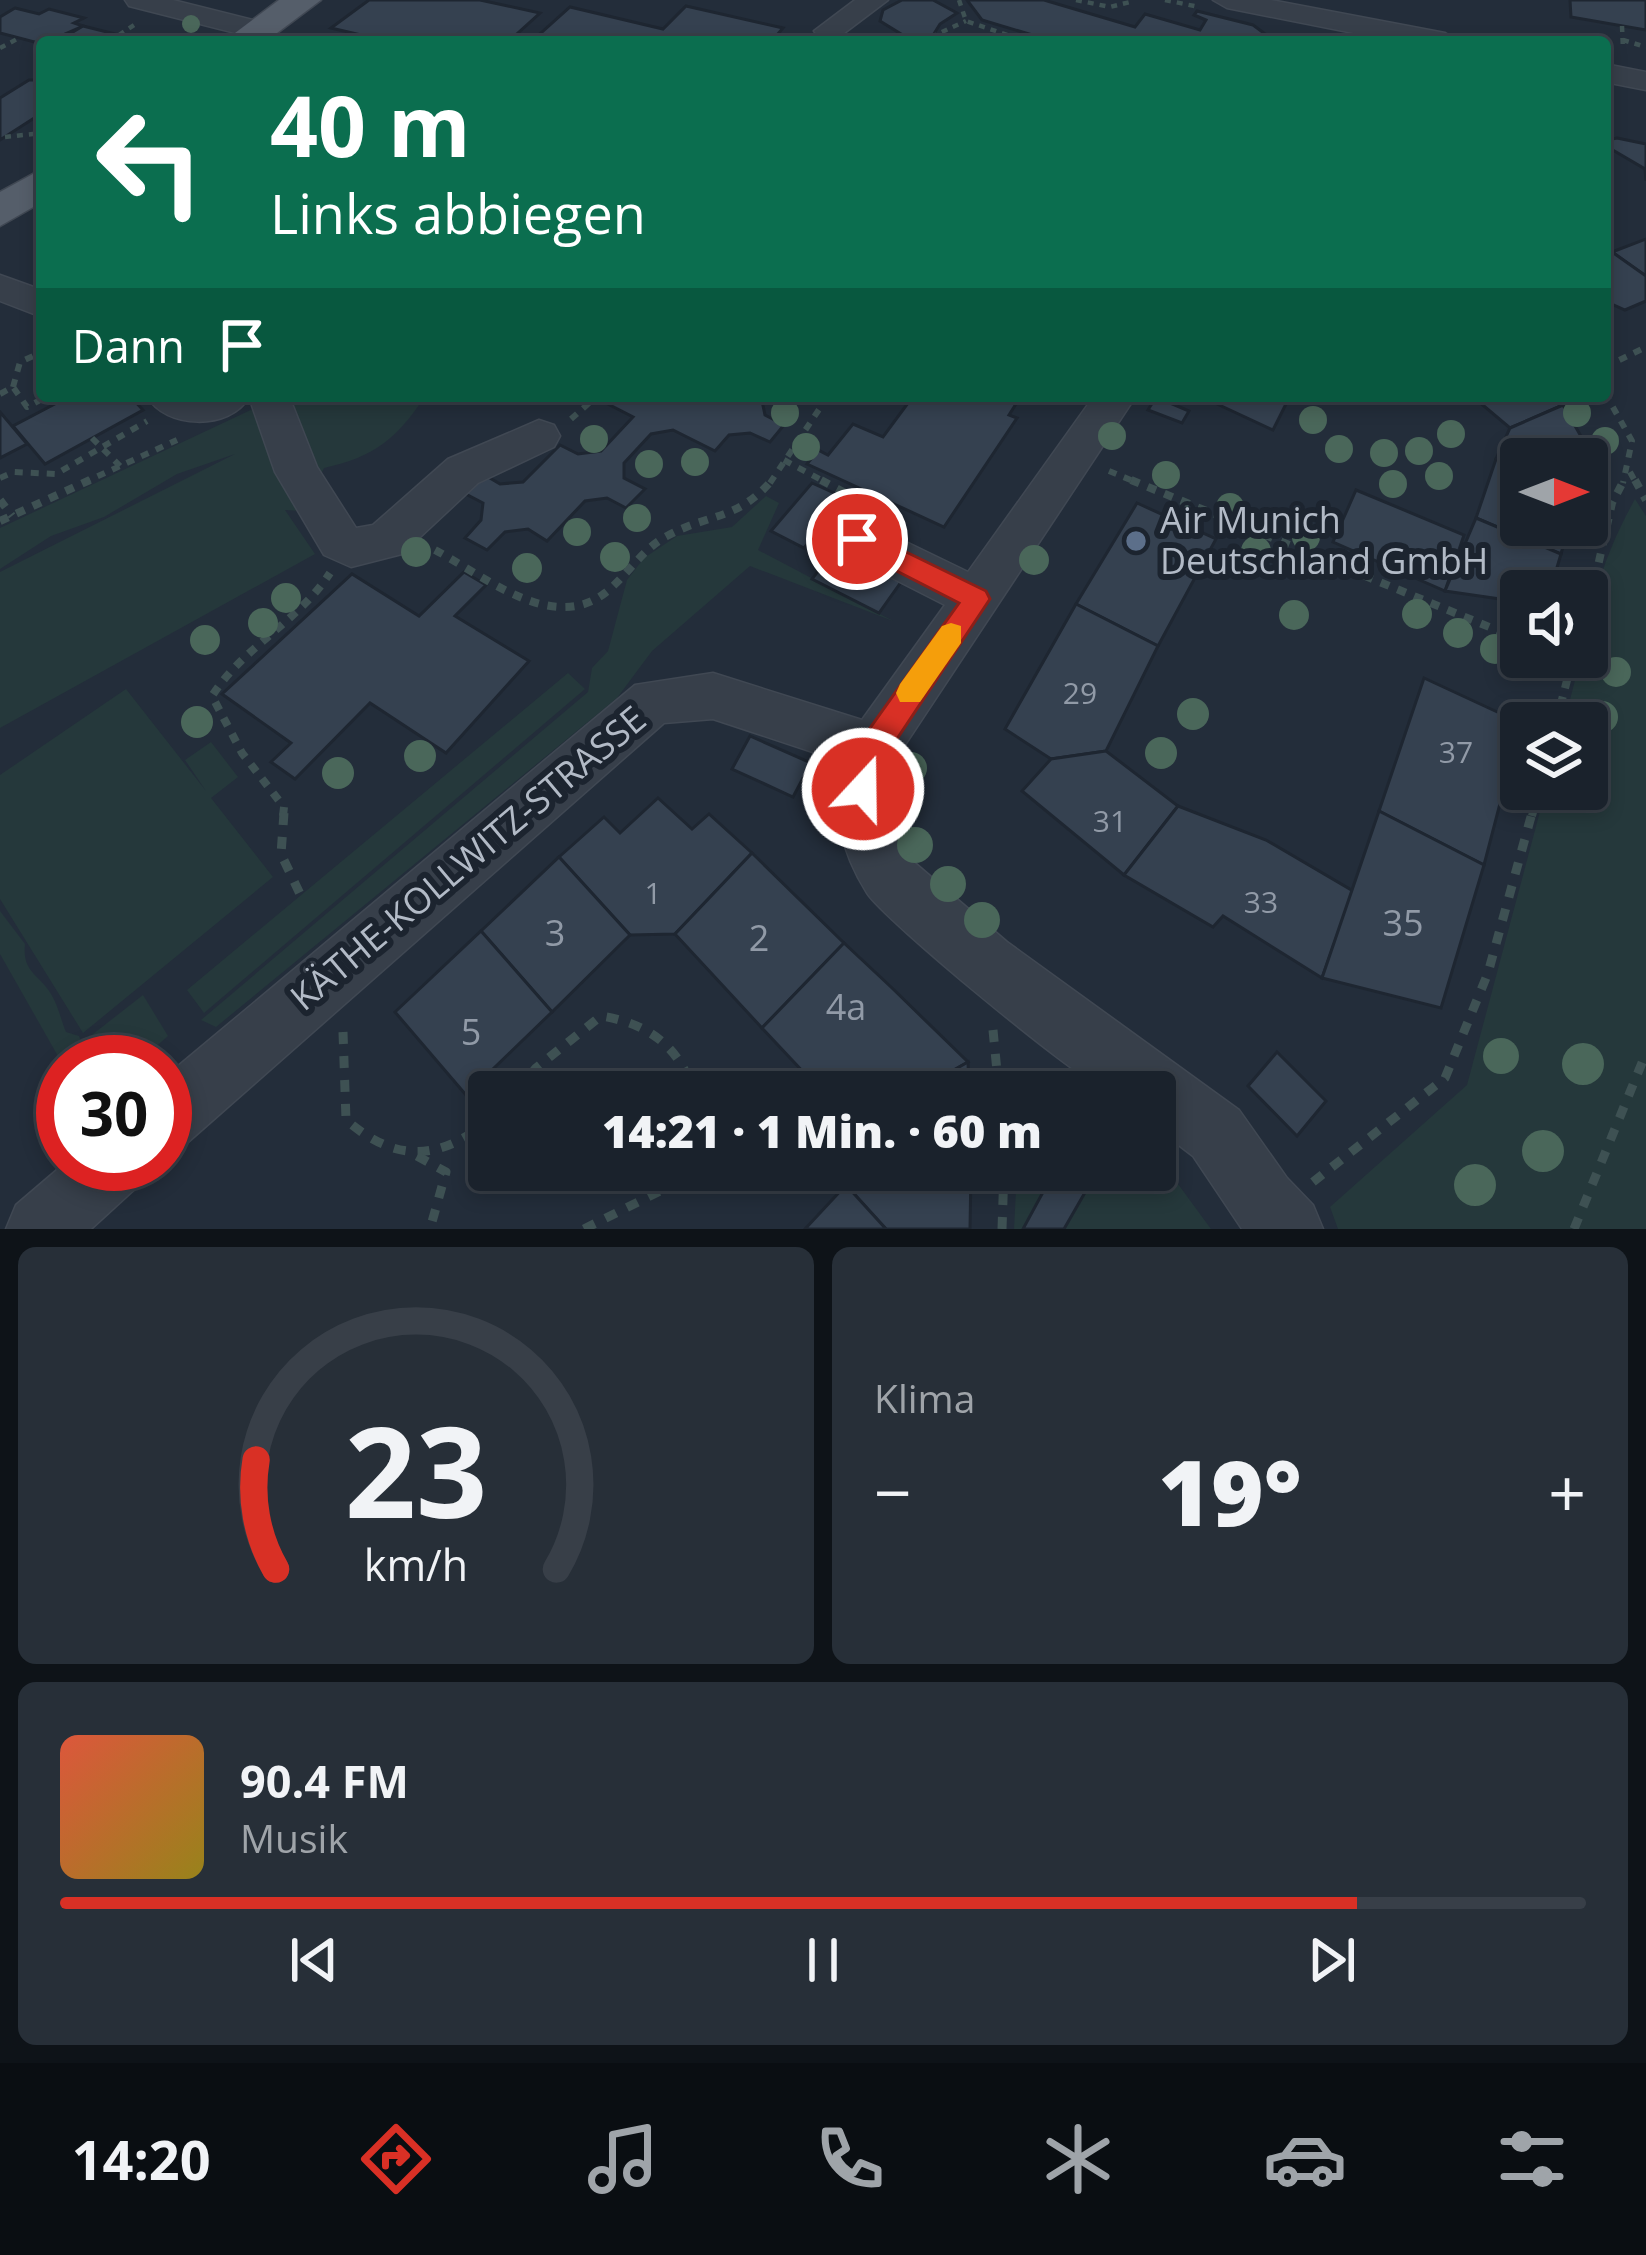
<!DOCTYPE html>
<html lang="de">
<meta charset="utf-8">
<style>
body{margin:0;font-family:"Open Sans",sans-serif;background:#272f38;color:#f1f3f6;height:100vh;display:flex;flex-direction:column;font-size:45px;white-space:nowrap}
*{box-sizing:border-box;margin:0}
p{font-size:39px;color:#9fa4a9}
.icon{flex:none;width:66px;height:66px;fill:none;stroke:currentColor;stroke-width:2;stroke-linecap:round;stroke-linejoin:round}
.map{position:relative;height:1229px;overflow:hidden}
.side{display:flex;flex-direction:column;gap:18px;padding:18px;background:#0e1318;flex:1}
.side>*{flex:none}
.banner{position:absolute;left:36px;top:36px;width:1575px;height:366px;border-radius:12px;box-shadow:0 6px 18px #0003,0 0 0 3px #383f48;background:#0b6e4f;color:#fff;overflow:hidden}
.needle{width:78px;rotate:90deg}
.tools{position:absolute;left:1500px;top:438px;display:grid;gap:24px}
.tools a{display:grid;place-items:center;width:108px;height:108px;border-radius:12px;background:#1a222c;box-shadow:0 6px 18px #0003,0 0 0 3px #383f48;font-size:60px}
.speed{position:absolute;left:36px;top:1035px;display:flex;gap:24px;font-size:60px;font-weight:700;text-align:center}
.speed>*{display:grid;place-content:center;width:156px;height:156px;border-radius:50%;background:#1a222c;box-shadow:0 6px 18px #0003,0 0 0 3px #383f48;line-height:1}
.speed .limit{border:18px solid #d22;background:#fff;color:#111}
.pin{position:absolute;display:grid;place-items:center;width:102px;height:102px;color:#fff;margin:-51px;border:6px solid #fff;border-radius:50%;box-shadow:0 3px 12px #0007}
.me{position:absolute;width:132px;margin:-66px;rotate:21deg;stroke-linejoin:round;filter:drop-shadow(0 0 9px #0008)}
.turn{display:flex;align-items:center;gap:42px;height:252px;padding:0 36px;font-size:54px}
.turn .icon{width:156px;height:156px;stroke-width:2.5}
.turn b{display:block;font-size:84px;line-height:102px}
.then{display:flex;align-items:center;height:114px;padding:0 36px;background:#0003;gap:24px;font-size:45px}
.big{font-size:90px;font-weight:800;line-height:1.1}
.side .tile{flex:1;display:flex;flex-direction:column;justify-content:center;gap:18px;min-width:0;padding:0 42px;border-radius:18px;background:#272f38}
.side .dial{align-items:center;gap:0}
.dial svg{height:312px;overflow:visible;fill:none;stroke:#383f48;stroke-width:7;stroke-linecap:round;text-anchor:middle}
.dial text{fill:#f1f3f6;stroke:none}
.song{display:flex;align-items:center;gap:36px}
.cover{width:144px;height:144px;border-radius:18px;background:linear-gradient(135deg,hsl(10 70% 55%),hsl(50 70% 35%))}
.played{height:12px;border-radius:6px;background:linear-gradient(90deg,#d93025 85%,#383f48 85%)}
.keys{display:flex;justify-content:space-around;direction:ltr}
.heat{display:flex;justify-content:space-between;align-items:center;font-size:66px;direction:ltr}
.side .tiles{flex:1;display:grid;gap:18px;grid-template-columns:1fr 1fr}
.tile:last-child{grid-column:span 2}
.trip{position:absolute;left:468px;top:1071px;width:708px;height:120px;border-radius:12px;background:#1a222c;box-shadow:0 6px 18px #0003,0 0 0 3px #383f48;font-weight:800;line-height:120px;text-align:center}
.menu{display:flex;height:192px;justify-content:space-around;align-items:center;background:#0a0e12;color:#9fa4a9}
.menu .icon{width:84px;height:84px}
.menu .active{color:#d93025}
.menu b{font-size:54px;color:#f1f3f6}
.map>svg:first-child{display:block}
.green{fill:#25383b}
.building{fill:#354150;stroke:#1e2631;stroke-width:3}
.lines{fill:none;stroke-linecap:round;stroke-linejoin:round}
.minor-casing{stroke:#404853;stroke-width:3}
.major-casing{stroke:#404853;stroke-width:3}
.path-far3{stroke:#3e5153;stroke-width:4.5;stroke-dasharray:6 6;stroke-linecap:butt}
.path-far2{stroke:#3e5153;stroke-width:6;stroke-dasharray:8 8;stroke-linecap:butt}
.path-far1{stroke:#3e5153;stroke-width:8;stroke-dasharray:9 9;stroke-linecap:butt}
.path{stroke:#3e5153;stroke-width:9;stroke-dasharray:12 12;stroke-linecap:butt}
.minor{fill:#373f4a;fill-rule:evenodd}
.major{fill:#555e6a;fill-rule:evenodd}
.tree{fill:#4a675a}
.route{fill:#d93025;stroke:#8d1f18;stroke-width:3}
.slow{fill:#f59e0b}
.service-dot{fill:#5c6f8a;stroke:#1c242f;stroke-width:4.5}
.labels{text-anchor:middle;stroke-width:12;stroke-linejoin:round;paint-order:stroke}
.number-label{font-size:30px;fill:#919aa7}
.poi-label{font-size:36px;fill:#b2bac6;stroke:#1c242f;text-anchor:start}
.street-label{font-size:36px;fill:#b2bac6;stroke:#1c242f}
.near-number-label{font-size:36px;fill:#919aa7}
</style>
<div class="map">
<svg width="1646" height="1229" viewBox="0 0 1646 1229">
<rect width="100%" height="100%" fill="#232d3a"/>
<g class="green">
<path d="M288,396H425C397,439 374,457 324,468L316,484Z"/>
<polygon points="259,406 301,511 285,510 315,554 0,728 0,572 235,454 177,474 104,517 51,536 0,569 0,528"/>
<polygon points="766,496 779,503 758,550 893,621 750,566 652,651 617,698 216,1027 201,1020 588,692 592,668 608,651 627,580 644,558 677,536 732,527"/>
<path d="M1635,499L1646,516V1229H1338L1330,1207L1467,1085L1546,789H1587V723H1564L1581,657H1587C1587,602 1609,546 1635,499Z"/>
<polygon points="568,673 585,689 204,1013 187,990"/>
<polygon points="126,689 206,791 185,760 211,742 238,777 211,798 273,877 83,1033 0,899 0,775"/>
<path d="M0,911L25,944C22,973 39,974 51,994C58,1005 61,1020 66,1032L79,1036L88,1062L63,1065L0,954Z"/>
<polygon points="143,995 168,1036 138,1062 103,1062 88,1038"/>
<polygon points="1155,1165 1178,1184 1211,1229 1014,1229 1017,1170 1155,1170"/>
</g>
<g class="building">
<polygon points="369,0 480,0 540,13 508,42 391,42 331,28"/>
<polygon points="902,0 933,0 957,13 940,24 932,37 906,37 880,21 883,10"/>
<polygon points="967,0 1044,0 1135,27 1145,14 1200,30 1206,20 1194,15 1197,11 1253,25 1276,42 1056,42 982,20"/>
<polygon points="1570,0 1646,0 1646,30 1571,17"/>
<polygon points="686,6 783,28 771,42 531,42 570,7 663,29"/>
<polygon points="15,8 39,14 49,9 84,18 74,23 83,26 42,44 0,33 0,17"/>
<polygon points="83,26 147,42 56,42"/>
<polygon points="29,80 42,80 42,113 0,140 0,98"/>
<polygon points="1617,138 1646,144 1646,181 1645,169 1611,149 1612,139"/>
<polygon points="1646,239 1646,276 1612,252"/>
<polygon points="1612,252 1646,276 1646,301 1625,310 1605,301 1605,255"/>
<polygon points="70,396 130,396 143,410 45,464 13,426"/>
<polygon points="611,396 767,396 762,401 765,415 784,425 770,442 750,433 729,435 715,451 673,430 651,434 624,463 624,478 645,489 626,508 607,498 585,501 547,541 528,529 505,532 487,550 465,538 481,520 483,503 464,493 483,474 500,484 523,482 560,445 578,454 601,451 633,417 604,402"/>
<polygon points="905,396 1021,396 1009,415 1017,418 944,527 807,464 818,450 828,455 853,424 883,437 911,399"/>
<polygon points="1200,396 1266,396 1287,402 1273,430"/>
<polygon points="1472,396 1551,396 1563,405 1510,428"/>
<polygon points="1156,397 1189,411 1182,423 1148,410"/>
<polygon points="1563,405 1590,452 1587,461 1521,459 1521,469 1496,459 1510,428"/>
<polygon points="0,412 27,444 0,458"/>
<polygon points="1496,459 1521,469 1521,525 1569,525 1561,554 1476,518"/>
<polygon points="812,483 845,498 804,548 771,531"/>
<polygon points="1356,490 1464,535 1445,591 1333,542"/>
<polygon points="1137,503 1216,539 1158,646 1076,604"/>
<polygon points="1476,518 1561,554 1550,591 1521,591 1521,597 1507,600 1445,591"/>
<polygon points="834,550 901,582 879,613 812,579"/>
<polygon points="464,572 486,585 455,616 529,661 446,753 370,703 295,779 271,762 291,743 222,694 352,574 419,616"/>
<polygon points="1076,604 1158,646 1106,751 1051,759 1005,729"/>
<polygon points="1424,678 1521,723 1484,865 1379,811"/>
<polygon points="750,736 811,763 793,797 732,769"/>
<polygon points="1106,751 1178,806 1124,875 1022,791 1051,759"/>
<polygon points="658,798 692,829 709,814 752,853 675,934 630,935 559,857 604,817 620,833"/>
<polygon points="1178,806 1266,840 1353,891 1322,978 1223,916 1213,927 1124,875"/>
<polygon points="1379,811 1484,865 1441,1008 1322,978"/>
<polygon points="752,853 844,943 762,1028 675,934"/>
<polygon points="559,857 630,935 552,1012 481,931"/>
<polygon points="481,931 552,1012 466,1095 395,1012"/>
<polygon points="844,943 891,987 968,1062 915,1092 822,1092 762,1028"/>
<polygon points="1277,1052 1326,1101 1297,1136 1248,1086"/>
<polygon points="968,1062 969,1092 915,1092"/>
<polygon points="848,1170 971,1170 970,1229 886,1229 846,1185"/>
<polygon points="1055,1170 1089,1170 1095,1175 1064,1229 1023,1229"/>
<polygon points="846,1185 886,1229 805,1229"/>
</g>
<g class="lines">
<defs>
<g id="minor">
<polygon points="125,0 173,0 269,24 274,30 259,39 129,6"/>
<polygon points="855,0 888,0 839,37 819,37 814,31"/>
<polygon points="1213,0 1271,0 1445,33 1460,42 1399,42 1227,8"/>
<polygon points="1605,64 1646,72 1646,90 1605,82"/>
<polygon points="0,275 42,290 42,317 0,301"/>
<path d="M147,396H289L317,467L356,528L373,525L448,459L539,420L554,425L560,436L554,447L478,483L402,554L351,567L324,555L275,472L249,397C230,431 165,429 147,396Z"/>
<path d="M1094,396H1136L897,757L890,789L893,829L909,858L1007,942L1239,1110L1287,1178L1313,1205L1323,1229H1242L1193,1156L1155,1127V1092C1142,1092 1121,1096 1109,1092C1083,1084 882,918 867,893C841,851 831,811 843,762L713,719L664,723L188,1142L165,1151V1077L635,685L713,673L862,720L945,605L841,552L834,539L841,526L857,521L873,526L968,572Z"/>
<polygon points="64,1164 147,1164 137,1187 91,1229 6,1229 16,1205"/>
</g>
<g id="major">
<polygon points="279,0 321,0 265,42 223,42"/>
<polygon points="42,169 42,202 0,226 0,192"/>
</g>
</defs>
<use href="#minor" class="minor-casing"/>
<use href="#major" class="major-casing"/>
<g class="path-far3">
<polyline points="959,0 966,21 1028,42"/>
<polyline points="1076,0 1110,7 1130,2"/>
<polyline points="1165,0 1199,7"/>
<polyline points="1622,26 1623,50"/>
<polyline points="119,35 134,25"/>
<polyline points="1623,40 1646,47"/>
<polyline points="920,42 966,21"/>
<polyline points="0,48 19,38"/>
<polyline points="5,137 42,133"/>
</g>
<g class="path-far2">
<polyline points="1605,367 1646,347"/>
<polyline points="13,387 20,362 42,352"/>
<polyline points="1605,393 1632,441 1623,483"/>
<polyline points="0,394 13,387 27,407 48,396"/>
<polyline points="571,419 597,396"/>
<polyline points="92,438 120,466"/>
<polyline points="784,460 827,483"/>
<polyline points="1109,471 1138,483"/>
<polyline points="1630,472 1636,483"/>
<polyline points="0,478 14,472 56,474 147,421"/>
<polyline points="83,483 177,440"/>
<polyline points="770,483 828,396"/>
</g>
<g class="path-far1">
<polyline points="821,480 853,497 854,507"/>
<polyline points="1131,480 1521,640"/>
<polyline points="1635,480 1646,500"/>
<polyline points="0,500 12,516"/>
<polyline points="0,521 90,480"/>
<path d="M435,550C483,575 552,634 605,593C628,575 642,549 667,536C709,513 737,521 772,480"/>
<polyline points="1587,615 1612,503 1624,480"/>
<polyline points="1556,723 1573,657"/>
<path d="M283,816L284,807L242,753L212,696C243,647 298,622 330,573"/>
<polyline points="1532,816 1539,789"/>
</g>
<g class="path">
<polyline points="284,813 281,854 301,896"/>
<polyline points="993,1030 999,1092"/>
<path d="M343,1032L346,1120C397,1163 437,1161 489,1121"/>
<path d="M516,1092L536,1068L601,1016C647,1023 680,1046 693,1092"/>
<polyline points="417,1156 446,1172 430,1229"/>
<polyline points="1313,1182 1445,1078 1488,973 1532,813"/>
<polyline points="584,1229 664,1189 679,1170"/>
<polyline points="1002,1229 1004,1170"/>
<polyline points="1574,1229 1646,1053"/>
</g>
<use href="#minor" class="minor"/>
<use href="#major" class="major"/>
</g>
<g class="tree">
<circle cx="191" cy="24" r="9"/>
<circle cx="785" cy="413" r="14"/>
<circle cx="1577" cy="413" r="14"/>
<circle cx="1313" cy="420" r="14"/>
<circle cx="1451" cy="434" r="14"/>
<circle cx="1112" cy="436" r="14"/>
<circle cx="594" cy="439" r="14"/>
<circle cx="1605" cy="441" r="14"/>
<circle cx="806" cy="447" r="14"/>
<circle cx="1339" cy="449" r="14"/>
<circle cx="1419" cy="451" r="14"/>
<circle cx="1384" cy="453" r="14"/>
<circle cx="695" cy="462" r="14"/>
<circle cx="649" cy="464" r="14"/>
<circle cx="1166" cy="475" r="14"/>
<circle cx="1439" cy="476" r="14"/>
<circle cx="1393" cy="484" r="14"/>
<circle cx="1230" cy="507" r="14"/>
<circle cx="637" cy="518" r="14"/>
<circle cx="577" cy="532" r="14"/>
<circle cx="1306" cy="537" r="14"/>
<circle cx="1256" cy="551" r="15"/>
<circle cx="416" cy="552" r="15"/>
<circle cx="615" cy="557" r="15"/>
<circle cx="1034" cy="560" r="15"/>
<circle cx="527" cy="568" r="15"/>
<circle cx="286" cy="598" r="15"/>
<circle cx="1417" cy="614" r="15"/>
<circle cx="1294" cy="615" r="15"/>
<circle cx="263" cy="623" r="15"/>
<circle cx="1458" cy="633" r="15"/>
<circle cx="205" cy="640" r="15"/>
<circle cx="1495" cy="649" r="15"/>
<circle cx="1616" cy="672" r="15"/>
<circle cx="1193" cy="714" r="16"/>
<circle cx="1602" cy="717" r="16"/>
<circle cx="197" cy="722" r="16"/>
<circle cx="1161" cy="753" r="16"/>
<circle cx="420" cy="756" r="16"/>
<circle cx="911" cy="768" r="16"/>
<circle cx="338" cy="773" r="16"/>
<circle cx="905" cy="807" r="16"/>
<circle cx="915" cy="845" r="18"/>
<circle cx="948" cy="884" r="18"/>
<circle cx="982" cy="920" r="18"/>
<circle cx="1501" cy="1056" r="18"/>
<circle cx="1583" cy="1064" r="21"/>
<circle cx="1543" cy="1151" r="21"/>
<circle cx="1475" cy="1185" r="21"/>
</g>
<polygon class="route" points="857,528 986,591 990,599 887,754 874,799 863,803 852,799 848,789 863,738 959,603 848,546 848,531"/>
<polygon class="slow" points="951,623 961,626 961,643 920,702 900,702 896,693 900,684 942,626"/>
<circle class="service-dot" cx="1136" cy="541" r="12"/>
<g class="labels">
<g class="number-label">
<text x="1080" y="704">29</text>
<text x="1456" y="763">37</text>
<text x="1110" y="832">31</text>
<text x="653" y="904">1</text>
<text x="1261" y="913">33</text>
</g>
<g class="poi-label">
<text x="1160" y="533">Air Munich<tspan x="1160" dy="41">Deutschland GmbH</tspan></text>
</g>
<g class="street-label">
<text transform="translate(468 858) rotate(-40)" y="13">KÄTHE-KOLLWITZ-STRASSE</text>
</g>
<g class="near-number-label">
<text x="1403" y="936">35</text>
<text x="555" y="946">3</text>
<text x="759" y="951">2</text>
<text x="846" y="1020">4a</text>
<text x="471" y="1045">5</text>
</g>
</g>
</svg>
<div class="tools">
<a><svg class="needle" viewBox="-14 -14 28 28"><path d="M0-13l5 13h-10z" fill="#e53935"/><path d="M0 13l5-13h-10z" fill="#9fa4a9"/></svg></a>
<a><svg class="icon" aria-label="sound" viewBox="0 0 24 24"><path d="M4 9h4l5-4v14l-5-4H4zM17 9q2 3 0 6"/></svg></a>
<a><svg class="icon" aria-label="layers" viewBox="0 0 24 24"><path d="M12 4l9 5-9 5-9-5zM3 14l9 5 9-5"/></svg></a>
</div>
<div class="speed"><div class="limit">30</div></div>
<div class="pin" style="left:857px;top:539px;background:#d93025"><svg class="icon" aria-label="arrive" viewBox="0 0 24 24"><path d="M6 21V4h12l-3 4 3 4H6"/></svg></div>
<svg class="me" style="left:863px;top:789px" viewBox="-20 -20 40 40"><circle r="17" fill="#d93025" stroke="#fff" stroke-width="3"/><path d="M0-11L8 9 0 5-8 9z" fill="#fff"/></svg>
<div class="trip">14:21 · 1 Min. · 60 m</div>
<div class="banner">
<div class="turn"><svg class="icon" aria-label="left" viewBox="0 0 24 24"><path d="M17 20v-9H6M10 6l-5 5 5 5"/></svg><div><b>40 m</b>Links abbiegen</div></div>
<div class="then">Dann<svg class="icon" aria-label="arrive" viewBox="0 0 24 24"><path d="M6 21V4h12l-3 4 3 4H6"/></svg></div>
</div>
</div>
<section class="side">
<div class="tiles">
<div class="tile dial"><svg viewBox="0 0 100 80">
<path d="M14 69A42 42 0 1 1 86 69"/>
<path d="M14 69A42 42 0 0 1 9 41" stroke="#d93025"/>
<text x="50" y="56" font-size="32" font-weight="700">23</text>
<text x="50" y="72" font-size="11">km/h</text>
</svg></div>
<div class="tile"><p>Klima</p>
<div class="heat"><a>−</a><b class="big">19°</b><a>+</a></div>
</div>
<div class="tile">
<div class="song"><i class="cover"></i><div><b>90.4 FM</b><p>Musik</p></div></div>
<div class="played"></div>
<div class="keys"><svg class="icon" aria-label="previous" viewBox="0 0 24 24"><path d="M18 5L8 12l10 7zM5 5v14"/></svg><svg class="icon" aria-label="pause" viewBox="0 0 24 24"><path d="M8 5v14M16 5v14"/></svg><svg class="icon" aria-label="next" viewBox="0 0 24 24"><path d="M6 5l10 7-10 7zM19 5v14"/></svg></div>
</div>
</div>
</section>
<nav class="menu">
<b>14:20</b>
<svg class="icon active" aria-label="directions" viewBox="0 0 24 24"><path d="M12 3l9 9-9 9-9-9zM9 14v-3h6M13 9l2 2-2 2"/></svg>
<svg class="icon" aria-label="music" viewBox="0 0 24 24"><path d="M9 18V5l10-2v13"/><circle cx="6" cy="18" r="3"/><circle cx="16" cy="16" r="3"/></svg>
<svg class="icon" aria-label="phone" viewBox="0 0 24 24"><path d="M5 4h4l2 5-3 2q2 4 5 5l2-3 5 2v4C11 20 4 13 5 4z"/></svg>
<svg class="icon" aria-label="climate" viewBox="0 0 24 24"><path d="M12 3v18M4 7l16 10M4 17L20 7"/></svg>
<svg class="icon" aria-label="car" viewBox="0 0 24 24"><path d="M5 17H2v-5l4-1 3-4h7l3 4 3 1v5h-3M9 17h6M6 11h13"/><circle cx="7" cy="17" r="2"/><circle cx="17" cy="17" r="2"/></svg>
<svg class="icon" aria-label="filters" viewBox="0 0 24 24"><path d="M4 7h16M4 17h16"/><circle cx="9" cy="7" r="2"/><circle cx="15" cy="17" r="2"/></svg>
</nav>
